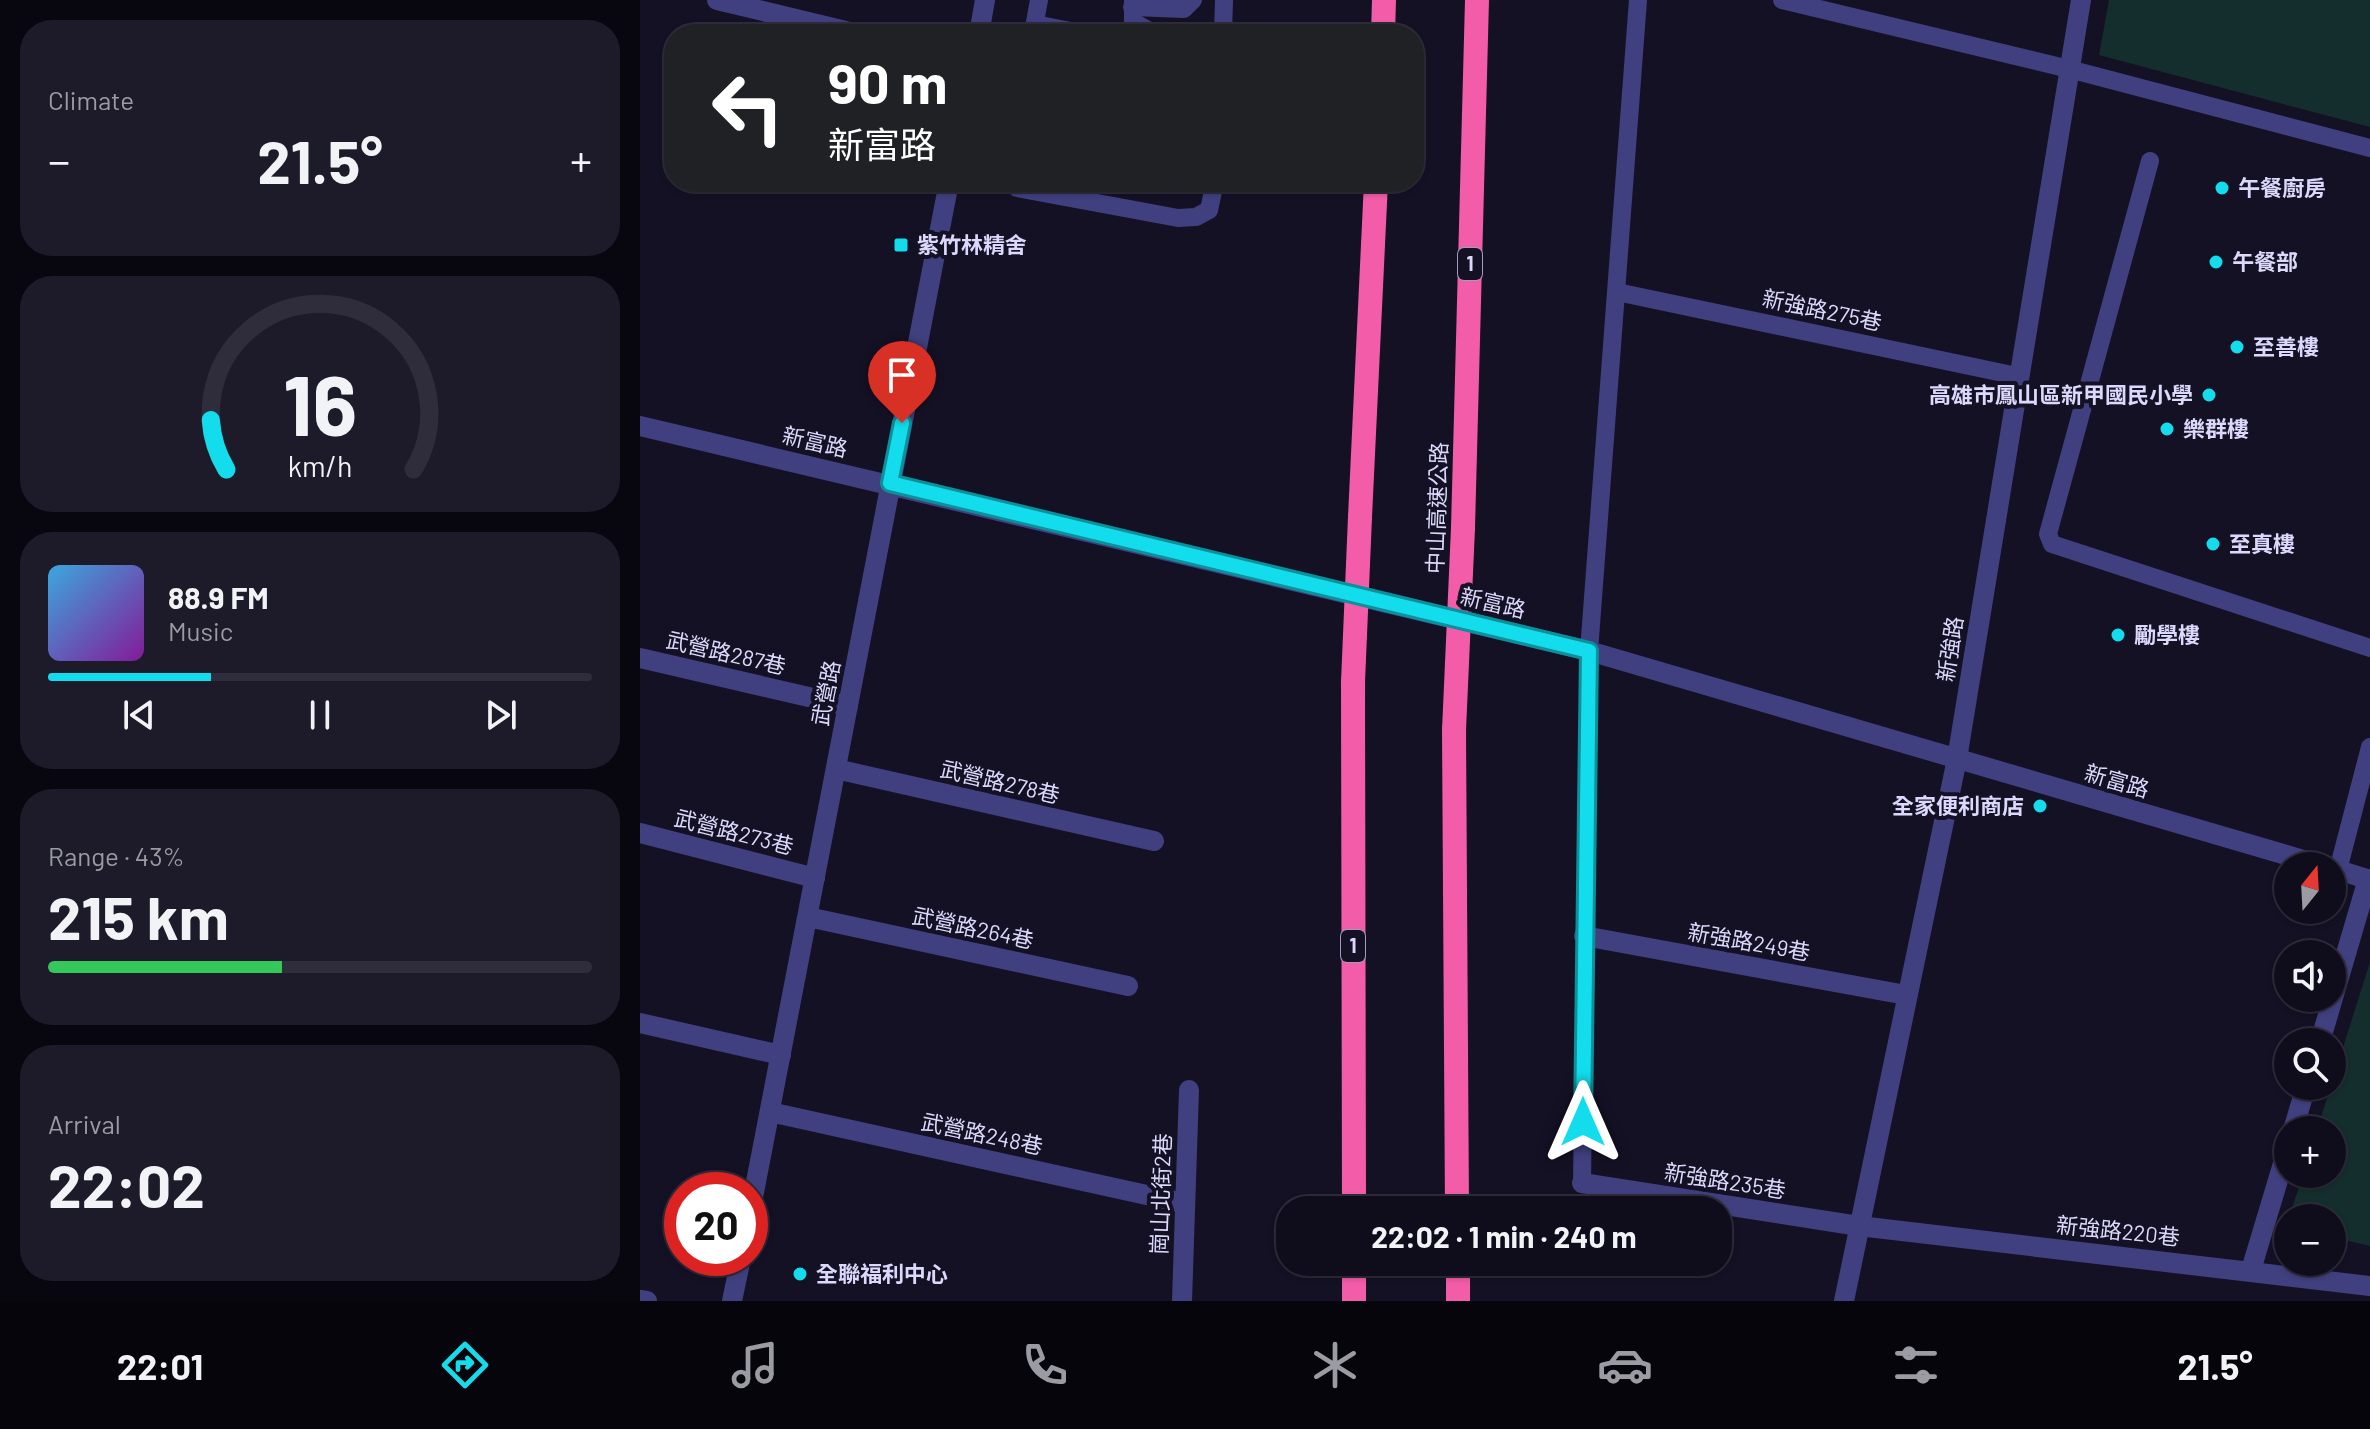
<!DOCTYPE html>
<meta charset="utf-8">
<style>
body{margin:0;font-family:Barlow,"Noto Sans TC",sans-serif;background:#1d1b29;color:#f1f3f6;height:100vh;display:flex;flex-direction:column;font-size:30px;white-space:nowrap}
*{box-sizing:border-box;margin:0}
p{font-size:26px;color:#9b9ca3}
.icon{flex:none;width:44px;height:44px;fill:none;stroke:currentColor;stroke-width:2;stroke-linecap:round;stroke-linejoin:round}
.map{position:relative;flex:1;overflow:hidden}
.side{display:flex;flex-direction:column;gap:20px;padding:20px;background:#08070f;width:640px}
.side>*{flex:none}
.hud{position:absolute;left:24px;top:24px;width:760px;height:168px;border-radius:32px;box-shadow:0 2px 6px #0004,0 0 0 2px #2f2d3b;background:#202124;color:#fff;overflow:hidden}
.needle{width:52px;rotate:18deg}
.fabs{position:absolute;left:1634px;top:852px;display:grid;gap:16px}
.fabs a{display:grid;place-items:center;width:72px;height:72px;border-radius:50%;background:#0f0d1c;box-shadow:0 2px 6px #0004,0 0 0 2px #2f2d3b;font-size:40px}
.speed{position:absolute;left:24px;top:1172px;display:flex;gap:16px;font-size:40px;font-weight:700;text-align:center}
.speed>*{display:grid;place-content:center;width:104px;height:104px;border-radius:50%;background:#0f0d1c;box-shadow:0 2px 6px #0004,0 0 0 2px #2f2d3b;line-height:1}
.speed .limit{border:12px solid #d22;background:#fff;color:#111}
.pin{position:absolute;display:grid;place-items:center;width:68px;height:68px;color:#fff;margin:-82px -34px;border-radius:50% 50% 50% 0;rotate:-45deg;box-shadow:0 0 8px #0007}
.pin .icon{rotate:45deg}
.me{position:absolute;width:88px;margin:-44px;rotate:0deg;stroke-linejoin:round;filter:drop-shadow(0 0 6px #0008)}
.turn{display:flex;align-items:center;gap:28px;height:168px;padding:0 32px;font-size:36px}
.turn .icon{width:104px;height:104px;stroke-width:2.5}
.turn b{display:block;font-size:56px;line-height:68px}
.big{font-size:60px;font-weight:700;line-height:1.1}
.side .tile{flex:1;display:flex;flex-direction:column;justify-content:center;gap:12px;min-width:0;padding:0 28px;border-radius:32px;background:#1d1b29}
.side .dial{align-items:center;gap:0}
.dial svg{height:208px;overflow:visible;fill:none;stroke:#2f2d3b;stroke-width:7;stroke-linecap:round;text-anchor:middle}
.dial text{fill:#f1f3f6;stroke:none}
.song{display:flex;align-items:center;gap:24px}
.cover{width:96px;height:96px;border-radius:12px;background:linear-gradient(135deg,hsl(200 70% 55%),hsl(290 70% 35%))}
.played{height:8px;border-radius:4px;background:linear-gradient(90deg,#13dded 30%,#2f2d3b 30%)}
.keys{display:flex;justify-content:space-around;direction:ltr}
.heat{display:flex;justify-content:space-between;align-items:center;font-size:44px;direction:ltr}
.charge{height:12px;border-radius:6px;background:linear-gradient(90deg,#34c759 43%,#2f2d3b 0)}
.trip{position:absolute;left:636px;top:1196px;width:456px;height:80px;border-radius:32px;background:#0f0d1c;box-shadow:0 2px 6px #0004,0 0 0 2px #2f2d3b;font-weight:700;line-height:80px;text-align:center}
.tab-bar{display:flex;height:128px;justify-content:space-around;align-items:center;background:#06050b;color:#9b9ca3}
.tab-bar .icon{width:56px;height:56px}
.tab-bar .current{color:#13dded}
.tab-bar b{font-size:36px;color:#f1f3f6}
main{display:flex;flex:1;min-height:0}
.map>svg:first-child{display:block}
.green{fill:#142e2d}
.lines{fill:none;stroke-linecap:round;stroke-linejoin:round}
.service{stroke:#404080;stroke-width:18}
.minor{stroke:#404080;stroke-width:20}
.motorway{stroke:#f25ca8;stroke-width:24}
.motorway-bridge{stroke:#f25ca8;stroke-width:24}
.route-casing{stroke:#0c909a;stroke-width:20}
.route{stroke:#13dded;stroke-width:14}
.poi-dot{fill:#13dded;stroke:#141125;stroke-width:3}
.labels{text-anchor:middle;stroke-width:8;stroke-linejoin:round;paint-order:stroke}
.shield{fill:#141125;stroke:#9f9cbc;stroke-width:2}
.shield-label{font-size:20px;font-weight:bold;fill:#dbd8fc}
.poi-label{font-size:22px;font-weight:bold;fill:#dbd8fc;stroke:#141125;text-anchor:start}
.street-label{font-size:22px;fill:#dbd8fc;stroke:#141125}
</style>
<main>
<section class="side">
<div class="tile"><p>Climate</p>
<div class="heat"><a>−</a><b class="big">21.5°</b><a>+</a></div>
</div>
<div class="tile dial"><svg viewBox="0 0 100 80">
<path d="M14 69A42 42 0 1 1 86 69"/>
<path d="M14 69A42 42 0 0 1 8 50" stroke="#13dded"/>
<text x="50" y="56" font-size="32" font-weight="700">16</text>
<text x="50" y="72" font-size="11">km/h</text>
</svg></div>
<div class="tile">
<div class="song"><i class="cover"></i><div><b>88.9 FM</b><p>Music</p></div></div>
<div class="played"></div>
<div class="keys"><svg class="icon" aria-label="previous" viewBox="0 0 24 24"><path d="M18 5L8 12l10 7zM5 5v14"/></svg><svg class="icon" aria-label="pause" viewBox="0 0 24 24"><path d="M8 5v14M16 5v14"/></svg><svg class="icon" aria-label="next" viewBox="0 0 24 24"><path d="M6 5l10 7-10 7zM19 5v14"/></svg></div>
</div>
<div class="tile"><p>Range · 43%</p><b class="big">215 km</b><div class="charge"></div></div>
<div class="tile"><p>Arrival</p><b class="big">22:02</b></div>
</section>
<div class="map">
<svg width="1730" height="1301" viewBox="0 0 1730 1301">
<rect width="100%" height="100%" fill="#141125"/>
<g class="green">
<polygon points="1469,0 1730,0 1730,127 1459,55"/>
<polygon points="1730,962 1730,1246 1692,1237 1692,1218 1649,1218 1663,1174 1692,1174 1692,1130 1677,1130"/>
</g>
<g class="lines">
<g class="service">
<polyline points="493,0 493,22 515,34"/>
<polyline points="1142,0 1429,69 1730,148"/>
<polyline points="492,7 544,9 553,0"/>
<polyline points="395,24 446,34"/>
<polyline points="393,33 399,0"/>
<polyline points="583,34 584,0"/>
<polyline points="1510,161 1408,534 1412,544 1730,648"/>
<polyline points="373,182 377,188 538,218 556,217 569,210 575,182"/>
<polyline points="977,292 1377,376"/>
<polyline points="1698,870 1730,747"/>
<polyline points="942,1183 949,651 998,0"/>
</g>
<g class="minor">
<polyline points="77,0 218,34"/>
<polyline points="339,34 345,0"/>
<polyline points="0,426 949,651 1684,866"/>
<polyline points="0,658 208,706"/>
<polyline points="196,769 514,841"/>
<polyline points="0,833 175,878"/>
<polyline points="1692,868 1730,880"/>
<polyline points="168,917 488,986"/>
<polyline points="944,936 1266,995"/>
<polyline points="0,1023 141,1055"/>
<polyline points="1680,1042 1728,879"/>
<polyline points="130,1112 543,1203"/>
<polyline points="1653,1130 1666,1086"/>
<polyline points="942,1183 1219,1226 1730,1286"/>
<polyline points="110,1213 309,182"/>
<polyline points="1611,1270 1648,1147"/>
<polyline points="0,1300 7,1301"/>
<polyline points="92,1301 101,1258"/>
<polyline points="542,1301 549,1090"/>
<polyline points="1204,1301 1317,759 1441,0"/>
</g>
<g class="motorway">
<polyline points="743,34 744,0"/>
<polyline points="720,517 736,182"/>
<polyline points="823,528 837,0"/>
<polyline points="713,682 714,1210"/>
<polyline points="814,730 817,1210"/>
<polyline points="714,1262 714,1301"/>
<polyline points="818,1262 818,1301"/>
</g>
<g class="motorway-bridge">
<polyline points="713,682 720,517"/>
<polyline points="814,730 823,528"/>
</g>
</g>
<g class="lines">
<defs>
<polyline id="route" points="262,423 250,483 949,651 943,1122"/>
</defs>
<use href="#route" class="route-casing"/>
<use href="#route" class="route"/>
</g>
<g class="poi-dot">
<circle cx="1582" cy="188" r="8"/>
<rect x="253" y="237" width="16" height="16" rx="4"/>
<circle cx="1576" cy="262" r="8"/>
<circle cx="1597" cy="347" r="8"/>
<circle cx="1569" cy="395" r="8"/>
<circle cx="1527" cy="429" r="8"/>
<circle cx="1573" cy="544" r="8"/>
<circle cx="1478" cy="635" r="8"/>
<circle cx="1400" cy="806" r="8"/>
<circle cx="160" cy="1274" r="8"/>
</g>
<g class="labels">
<g class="shield">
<rect x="818" y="248" width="24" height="32" rx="6"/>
<rect x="701" y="930" width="24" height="32" rx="6"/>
</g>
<g class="shield-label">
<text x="830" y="271">1</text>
<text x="713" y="953">1</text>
</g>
<g class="poi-label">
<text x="1598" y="196">午餐廚房</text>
<text x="277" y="253">紫竹林精舍</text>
<text x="1592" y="270">午餐部</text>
<text x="1613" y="355">至善樓</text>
<text x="1553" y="403" text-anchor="end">高雄市鳳山區新甲國民小學</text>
<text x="1543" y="437">樂群樓</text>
<text x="1589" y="552">至真樓</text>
<text x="1494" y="643">勵學樓</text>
<text x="1384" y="814" text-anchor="end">全家便利商店</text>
<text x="176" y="1282">全聯福利中心</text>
</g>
<g class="street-label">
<text transform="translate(1182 310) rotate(12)" y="8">新強路275巷</text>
<text transform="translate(175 442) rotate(13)" y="8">新富路</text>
<text transform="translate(797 508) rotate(-88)" y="8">中山高速公路</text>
<text transform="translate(853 603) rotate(13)" y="8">新富路</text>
<text transform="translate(1310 649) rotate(-81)" y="8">新強路</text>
<text transform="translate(86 653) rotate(13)" y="8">武營路287巷</text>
<text transform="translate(186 693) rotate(-79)" y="8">武營路</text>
<text transform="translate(1477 781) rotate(16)" y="8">新富路</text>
<text transform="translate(360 782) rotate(13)" y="8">武營路278巷</text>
<text transform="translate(94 832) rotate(14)" y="8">武營路273巷</text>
<text transform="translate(333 928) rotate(12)" y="8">武營路264巷</text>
<text transform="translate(1109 942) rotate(10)" y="8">新強路249巷</text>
<text transform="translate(342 1134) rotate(12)" y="8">武營路248巷</text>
<text transform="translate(1085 1181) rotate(9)" y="8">新強路235巷</text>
<text transform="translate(521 1194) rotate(-88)" y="8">崗山北街2巷</text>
<text transform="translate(1478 1231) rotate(6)" y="8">新強路220巷</text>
</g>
</g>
</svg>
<div class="fabs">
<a><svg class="needle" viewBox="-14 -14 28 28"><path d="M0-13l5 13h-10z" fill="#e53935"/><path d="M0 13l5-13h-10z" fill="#9b9ca3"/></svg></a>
<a><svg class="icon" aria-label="sound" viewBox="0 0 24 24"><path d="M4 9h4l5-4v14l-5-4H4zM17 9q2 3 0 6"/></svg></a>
<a><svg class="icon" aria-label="search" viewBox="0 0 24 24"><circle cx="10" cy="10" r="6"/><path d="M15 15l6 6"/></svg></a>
<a>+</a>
<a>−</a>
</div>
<div class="speed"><div class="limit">20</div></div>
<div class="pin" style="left:262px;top:423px;background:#d93025"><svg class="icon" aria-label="arrive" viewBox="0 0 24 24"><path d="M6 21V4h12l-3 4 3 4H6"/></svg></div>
<svg class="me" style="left:943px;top:1122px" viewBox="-20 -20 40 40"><path d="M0-17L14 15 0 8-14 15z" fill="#13dded" stroke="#fff" stroke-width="4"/></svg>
<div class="trip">22:02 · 1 min · 240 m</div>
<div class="hud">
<div class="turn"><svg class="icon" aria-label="left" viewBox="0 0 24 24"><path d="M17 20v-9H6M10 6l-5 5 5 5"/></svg><div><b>90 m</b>新富路</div></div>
</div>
</div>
</main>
<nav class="tab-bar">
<b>22:01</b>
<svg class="icon current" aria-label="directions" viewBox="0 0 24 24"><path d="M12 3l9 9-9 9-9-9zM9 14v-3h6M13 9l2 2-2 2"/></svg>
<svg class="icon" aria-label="music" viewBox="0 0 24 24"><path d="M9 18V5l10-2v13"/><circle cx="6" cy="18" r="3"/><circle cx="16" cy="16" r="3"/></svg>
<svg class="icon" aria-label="phone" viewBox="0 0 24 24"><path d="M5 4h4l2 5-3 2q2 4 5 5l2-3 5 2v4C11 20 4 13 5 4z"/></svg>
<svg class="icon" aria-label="climate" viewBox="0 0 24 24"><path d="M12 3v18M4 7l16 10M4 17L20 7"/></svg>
<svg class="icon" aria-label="car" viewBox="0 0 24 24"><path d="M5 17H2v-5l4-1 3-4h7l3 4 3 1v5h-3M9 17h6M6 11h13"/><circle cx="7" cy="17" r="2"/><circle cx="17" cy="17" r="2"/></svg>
<svg class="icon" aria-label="filters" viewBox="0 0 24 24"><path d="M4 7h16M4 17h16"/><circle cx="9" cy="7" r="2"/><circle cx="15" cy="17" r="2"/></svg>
<b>21.5°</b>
</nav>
